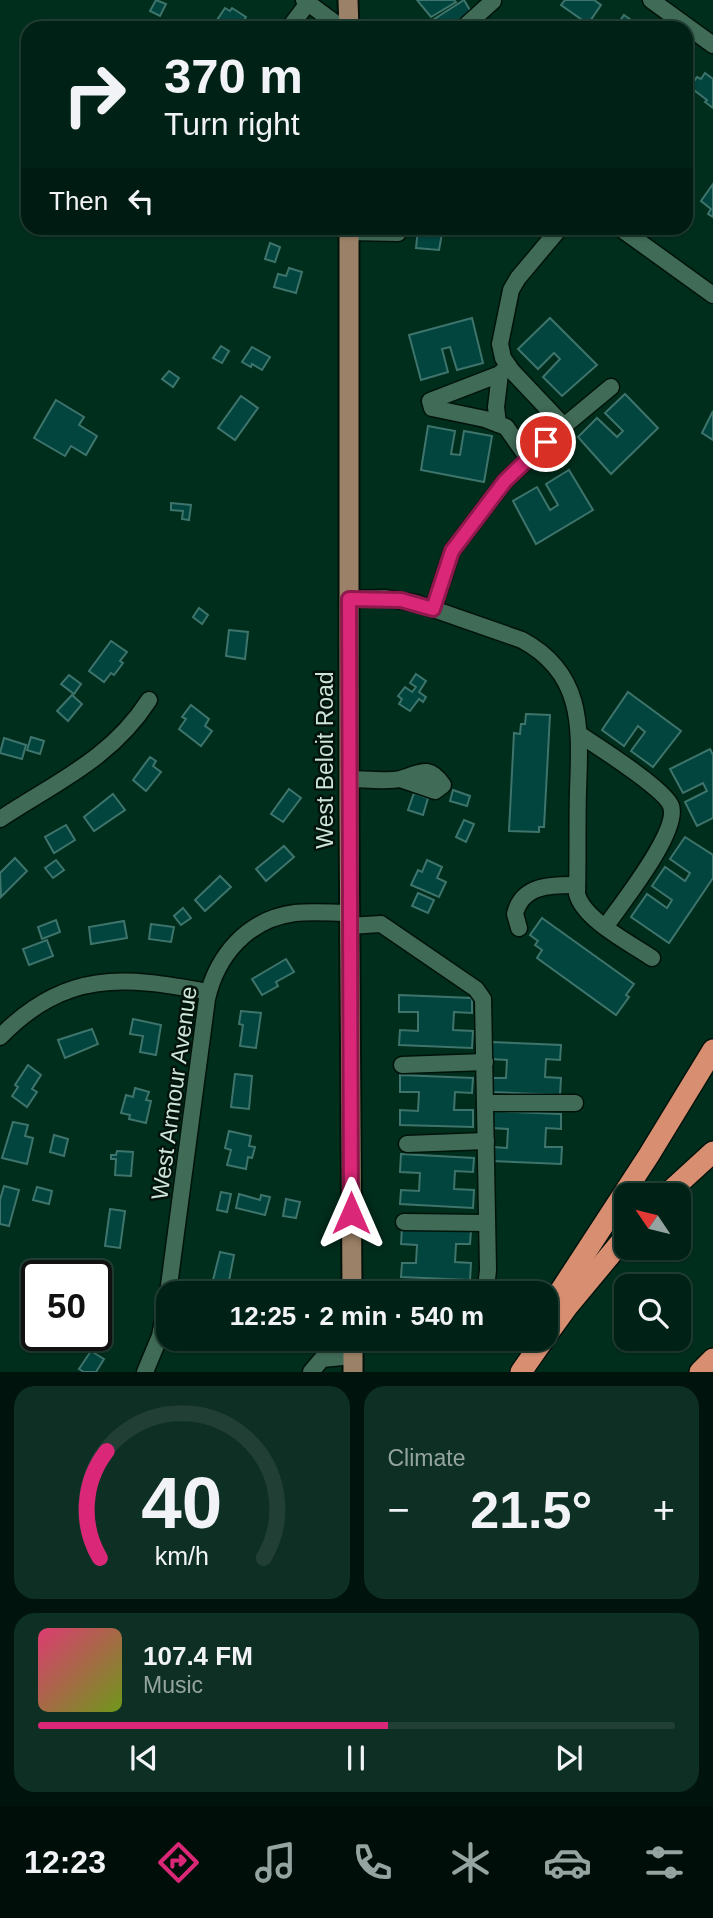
<!DOCTYPE html>
<meta charset="utf-8">
<style>
body{margin:0;font-family:Helvetica,sans-serif;background:#0e2f23;color:#f1f3f6;height:100vh;display:flex;flex-direction:column;font-size:26px;white-space:nowrap}
*{box-sizing:border-box;margin:0}
p{font-size:23px;color:#95a4a1}
.icon{flex:none;width:38px;height:38px;fill:none;stroke:currentColor;stroke-width:2;stroke-linecap:round;stroke-linejoin:round}
.map{position:relative;height:1372px;overflow:hidden}
.sheet{display:flex;flex-direction:column;gap:14px;padding:14px;background:#00130c;flex:1}
.sheet>*{flex:none}
.hud{position:absolute;left:21px;top:21px;width:672px;height:214px;border-radius:21px;box-shadow:0 2px 5px #0004,0 0 0 2px #223f35;background:#002216;color:#f1f3f6;overflow:hidden}
.needle{width:46px;rotate:305deg}
.buttons{position:absolute;left:614px;top:1183px;display:grid;gap:14px}
.buttons a{display:grid;place-items:center;width:77px;height:77px;border-radius:14px;background:#002216;box-shadow:0 2px 5px #0004,0 0 0 2px #223f35;font-size:35px}
.speed{position:absolute;left:21px;top:1260px;display:flex;gap:14px;font-size:35px;font-weight:700;text-align:center}
.speed>*{display:grid;place-content:center;width:91px;height:91px;border-radius:50%;background:#002216;box-shadow:0 2px 5px #0004,0 0 0 2px #223f35;line-height:1}
.speed .limit{border:4px solid #111;border-radius:10px;background:#fff;color:#111}
.pin{position:absolute;display:grid;place-items:center;width:60px;height:60px;color:#fff;margin:-30px;border:4px solid #fff;border-radius:50%;box-shadow:0 2px 7px #0007}
.me{position:absolute;width:77px;margin:-38px;rotate:0deg;stroke-linejoin:round;filter:drop-shadow(0 0 5px #0008)}
.turn{display:flex;align-items:center;gap:24px;height:147px;padding:0 28px;font-size:32px}
.turn .icon{width:91px;height:91px;stroke-width:2.5}
.turn b{display:block;font-size:49px;line-height:60px}
.then{display:flex;align-items:center;height:66px;padding:0 28px;background:#0003;gap:14px;font-size:26px}
.big{font-size:52px;font-weight:800;line-height:1.1}
.sheet .tile{flex:1;display:flex;flex-direction:column;justify-content:center;gap:10px;min-width:0;padding:0 24px;border-radius:21px;background:#0e2f23}
.sheet .dial{align-items:center;gap:0}
.dial svg{height:182px;overflow:visible;fill:none;stroke:#223f35;stroke-width:7;stroke-linecap:round;text-anchor:middle}
.dial text{fill:#f1f3f6;stroke:none}
.song{display:flex;align-items:center;gap:21px}
.cover{width:84px;height:84px;border-radius:10px;background:linear-gradient(135deg,hsl(340 70% 55%),hsl(80 70% 35%))}
.played{height:7px;border-radius:4px;background:linear-gradient(90deg,#db2777 55%,#223f35 55%)}
.keys{display:flex;justify-content:space-around;direction:ltr}
.heat{display:flex;justify-content:space-between;align-items:center;font-size:38px;direction:ltr}
.sheet .tiles{flex:1;display:grid;gap:14px;grid-template-columns:1fr 1fr}
.tile:last-child{grid-column:span 2}
.trip{position:absolute;left:156px;top:1281px;width:402px;height:70px;border-radius:21px;background:#002216;box-shadow:0 2px 5px #0004,0 0 0 2px #223f35;font-weight:800;line-height:70px;text-align:center}
.tab-bar{display:flex;height:112px;justify-content:space-around;align-items:center;background:#000e09;color:#95a4a1}
.tab-bar .icon{width:49px;height:49px}
.tab-bar .on{color:#db2777}
.tab-bar b{font-size:32px;color:#f1f3f6}
.map>svg:first-child{display:block}
.building{fill:#01453e;stroke:#3e746b;stroke-width:2}
.lines{fill:none;stroke-linecap:round;stroke-linejoin:round}
.minor-casing{stroke:#00130a;stroke-width:19}
.major-casing{stroke:#00130a;stroke-width:23}
.highway-casing{stroke:#00130a;stroke-width:24}
.minor{stroke:#406b57;stroke-width:16}
.major{stroke:#9b8167;stroke-width:19}
.highway{stroke:#d88f71;stroke-width:21}
.route-casing{stroke:#8e194d;stroke-width:18}
.route{stroke:#db2777;stroke-width:12}
.labels{text-anchor:middle;stroke-width:5;stroke-linejoin:round;paint-order:stroke}
.street-label{font-size:23px;fill:#cde4d8;stroke:#03130b}
</style>
<div class="map">
<svg width="713" height="1372" viewBox="0 0 713 1372">
<rect width="100%" height="100%" fill="#002e1d"/>
<g class="building">
<polygon points="156,0 166,4 160,16 150,11"/>
<polygon points="417,0 454,0 456,2 431,17"/>
<polygon points="464,0 471,12 446,28 427,28 425,25"/>
<polygon points="565,0 594,0 601,5 588,24 561,5"/>
<polygon points="225,8 230,11 232,8 246,17 239,28 223,28 215,23"/>
<polygon points="624,15 641,27 641,28 615,28"/>
<polygon points="705,73 713,79 713,108 705,102 707,100 690,87 697,77 701,79"/>
<polygon points="713,184 713,217 708,214 711,209 701,201"/>
<polygon points="412,228 443,228 439,250 416,248 418,229"/>
<polygon points="270,243 280,247 275,262 265,259"/>
<polygon points="289,268 302,272 296,293 274,287 278,274 286,276"/>
<polygon points="472,318 483,363 457,370 450,347 442,349 448,372 421,380 409,335"/>
<polygon points="550,318 597,365 562,396 543,377 560,359 554,353 538,369 518,349"/>
<polygon points="221,346 229,351 222,363 213,358"/>
<polygon points="252,347 270,357 262,370 252,364 251,367 242,362"/>
<polygon points="169,371 179,378 173,387 162,379"/>
<polygon points="625,394 658,428 611,474 578,437 597,418 617,437 623,431 605,413"/>
<polygon points="241,396 258,408 235,440 218,428"/>
<polygon points="56,400 84,417 79,425 97,436 86,455 71,446 65,456 34,438"/>
<polygon points="713,411 713,440 702,433"/>
<polygon points="428,426 455,431 451,454 460,455 464,431 492,436 484,482 421,470"/>
<polygon points="569,470 593,510 536,544 513,501 537,487 550,510 558,505 546,484"/>
<polygon points="171,503 191,505 189,520 182,519 183,511 171,510"/>
<polygon points="199,608 208,615 202,624 193,617"/>
<polygon points="229,630 248,632 245,659 226,656"/>
<polygon points="111,641 127,652 120,661 123,663 114,675 111,673 104,682 89,671"/>
<polygon points="416,674 426,681 419,692 426,697 423,702 419,699 410,711 399,704 402,699 398,696 405,687 412,692 416,687 410,683"/>
<polygon points="69,675 81,684 74,694 61,684"/>
<polygon points="628,692 681,731 653,767 631,751 645,732 638,726 624,746 602,730"/>
<polygon points="72,695 82,704 68,721 57,711"/>
<polygon points="191,705 209,719 205,726 212,731 201,746 179,729 186,719 182,717"/>
<polygon points="526,714 550,715 544,827 539,827 539,832 509,831 514,733 520,734 521,724 525,724"/>
<polygon points="31,737 44,741 40,754 27,750"/>
<polygon points="4,738 26,745 22,759 0,753"/>
<polygon points="710,749 713,755 713,818 697,826 685,802 707,791 703,783 683,793 670,769"/>
<polygon points="150,757 156,761 153,766 161,772 146,791 133,780"/>
<polygon points="289,789 301,798 283,822 271,814"/>
<polygon points="453,790 470,796 467,806 450,801"/>
<polygon points="414,793 428,798 423,815 408,810"/>
<polygon points="113,794 125,810 94,831 84,817"/>
<polygon points="464,820 474,824 466,842 456,837"/>
<polygon points="66,825 75,840 54,853 45,837"/>
<polygon points="685,837 713,855 713,878 669,943 631,917 647,894 667,908 672,900 652,886 665,867 685,881 690,873 670,859"/>
<polygon points="284,846 294,857 266,881 256,869"/>
<polygon points="15,858 27,871 1,897 0,873"/>
<polygon points="56,860 64,870 53,878 45,868"/>
<polygon points="427,860 442,867 437,878 446,882 439,897 411,885 418,870 422,872"/>
<polygon points="220,876 231,887 205,911 195,900"/>
<polygon points="418,893 434,900 428,913 412,906"/>
<polygon points="183,908 191,918 181,925 174,916"/>
<polygon points="542,918 634,984 626,995 629,997 616,1015 537,958 542,950 535,945 538,941 530,935"/>
<polygon points="56,920 60,932 42,939 38,927"/>
<polygon points="124,921 127,938 91,944 89,927"/>
<polygon points="151,924 174,927 171,942 149,939"/>
<polygon points="47,940 53,956 29,965 23,949"/>
<polygon points="286,959 294,972 276,982 278,986 262,995 252,979"/>
<polygon points="399,995 472,998 472,1013 454,1012 453,1030 473,1031 472,1048 399,1045 400,1030 418,1031 418,1012 399,1012"/>
<polygon points="241,1011 261,1013 256,1048 240,1046 243,1025 239,1024"/>
<polygon points="133,1019 161,1025 156,1055 140,1052 143,1036 130,1034"/>
<polygon points="92,1029 98,1044 65,1058 58,1040"/>
<polygon points="491,1042 561,1045 560,1060 546,1059 545,1077 561,1078 560,1095 491,1092 492,1078 506,1078 507,1060 491,1059"/>
<polygon points="28,1065 41,1075 32,1089 37,1092 27,1107 12,1096 18,1087 15,1085"/>
<polygon points="235,1074 252,1076 249,1109 231,1107"/>
<polygon points="400,1075 473,1078 472,1093 455,1092 454,1110 473,1110 473,1127 400,1125 400,1110 418,1111 419,1092 400,1092"/>
<polygon points="135,1088 149,1092 146,1100 151,1101 146,1123 129,1119 130,1115 121,1113 126,1095 133,1097"/>
<polygon points="492,1111 561,1114 561,1129 546,1128 545,1147 562,1147 561,1164 492,1161 492,1147 507,1148 508,1129 491,1128"/>
<polygon points="13,1122 28,1125 25,1136 33,1138 27,1164 2,1158"/>
<polygon points="229,1131 251,1136 249,1146 255,1147 252,1158 248,1157 246,1169 227,1165 231,1150 225,1148"/>
<polygon points="54,1135 68,1139 64,1156 50,1152"/>
<polygon points="117,1151 133,1152 131,1176 115,1175 116,1159 111,1159 111,1155 116,1155"/>
<polygon points="401,1154 474,1158 473,1172 455,1171 454,1189 474,1190 473,1208 400,1204 401,1190 419,1191 420,1173 400,1172"/>
<polygon points="4,1186 19,1190 9,1226 0,1224 0,1200"/>
<polygon points="37,1187 52,1191 49,1204 33,1200"/>
<polygon points="221,1192 231,1194 227,1212 217,1210"/>
<polygon points="239,1194 260,1200 261,1195 270,1197 265,1215 236,1208"/>
<polygon points="286,1199 300,1202 296,1218 283,1216"/>
<polygon points="110,1209 125,1211 120,1248 105,1246"/>
<polygon points="402,1227 471,1230 470,1244 456,1244 455,1262 471,1263 470,1280 401,1277 402,1263 416,1263 417,1245 401,1244"/>
<polygon points="220,1252 234,1255 227,1291 211,1288"/>
<polygon points="96,1297 110,1303 103,1321 96,1319"/>
<polygon points="199,1339 217,1339 214,1348 198,1343"/>
<polygon points="91,1351 104,1359 96,1372 84,1372 79,1369"/>
</g>
<g class="lines">
<defs>
<g id="minor">
<polyline points="304,0 342,28"/>
<polyline points="651,0 713,45"/>
<polyline points="289,28 308,3"/>
<polyline points="463,28 493,1"/>
<polyline points="560,228 518,278 511,290 500,344 503,358 512,371 564,426"/>
<polyline points="620,228 713,295"/>
<polyline points="349,232 398,233 397,228"/>
<polyline points="508,366 500,374 430,401 432,408 485,419 506,427 528,458"/>
<polyline points="498,424 496,407 500,374"/>
<path d="M349,599L384,598L416,603L522,640C585,674 580,729 578,791C577,825 578,859 577,894C584,920 630,943 652,958"/>
<polyline points="433,609 452,551 505,481 564,426 611,387"/>
<path d="M579,734C597,746 665,789 671,806C680,831 621,904 606,926"/>
<path d="M349,779C363,779 387,782 400,779C420,774 428,763 443,785L435,791L400,779"/>
<path d="M0,819C56,782 111,759 149,700"/>
<polyline points="349,926 381,924 476,989 483,999 488,1270 486,1288 481,1293"/>
<path d="M519,928L515,914C522,884 552,885 577,885"/>
<path d="M0,1037C65,970 124,976 208,992"/>
<polyline points="402,1065 485,1062"/>
<polyline points="485,1103 575,1103"/>
<polyline points="407,1144 486,1141"/>
<polyline points="404,1222 486,1223"/>
<path d="M168,1293L207,999C217,955 248,919 295,913C312,911 332,913 349,913"/>
<polyline points="145,1372 160,1336 168,1295"/>
<polyline points="311,1372 322,1359 353,1356"/>
</g>
<g id="major">
<polyline points="348,0 349,28"/>
<polyline points="349,228 349,809 352,1293"/>
<polyline points="353,1339 353,1372"/>
</g>
<g id="highway">
<polyline points="666,1195 713,1152"/>
<polyline points="546,1313 649,1155 713,1050"/>
<polyline points="546,1336 567,1307 626,1236"/>
<polyline points="521,1372 544,1339"/>
<polyline points="700,1372 713,1359"/>
</g>
</defs>
<use href="#minor" class="minor-casing"/>
<use href="#major" class="major-casing"/>
<use href="#highway" class="highway-casing"/>
<use href="#minor" class="minor"/>
<use href="#major" class="major"/>
<use href="#highway" class="highway"/>
</g>
<g class="lines">
<defs>
<polyline id="route" points="351,1213 349,599 401,600 433,609 452,551 505,481 546,442"/>
</defs>
<use href="#route" class="route-casing"/>
<use href="#route" class="route"/>
</g>
<g class="labels">
<g class="street-label">
<text transform="translate(325 760) rotate(-90)" y="8">West Beloit Road</text>
<text transform="translate(174 1093) rotate(-82)" y="8">West Armour Avenue</text>
</g>
</g>
</svg>
<div class="buttons">
<a><svg class="needle" viewBox="-14 -14 28 28"><path d="M0-13l5 13h-10z" fill="#e53935"/><path d="M0 13l5-13h-10z" fill="#95a4a1"/></svg></a>
<a><svg class="icon" aria-label="search" viewBox="0 0 24 24"><circle cx="10" cy="10" r="6"/><path d="M15 15l6 6"/></svg></a>
</div>
<div class="speed"><div class="limit">50</div></div>
<div class="pin" style="left:546px;top:442px;background:#d93025"><svg class="icon" aria-label="arrive" viewBox="0 0 24 24"><path d="M6 21V4h12l-3 4 3 4H6"/></svg></div>
<svg class="me" style="left:351px;top:1213px" viewBox="-20 -20 40 40"><path d="M0-17L14 15 0 8-14 15z" fill="#db2777" stroke="#fff" stroke-width="4"/></svg>
<div class="trip">12:25 · 2 min · 540 m</div>
<div class="hud">
<div class="turn"><svg class="icon" aria-label="right" viewBox="0 0 24 24"><path d="M7 20v-9h11M14 6l5 5-5 5"/></svg><div><b>370 m</b>Turn right</div></div>
<div class="then">Then<svg class="icon" aria-label="left" viewBox="0 0 24 24"><path d="M17 20v-9H6M10 6l-5 5 5 5"/></svg></div>
</div>
</div>
<section class="sheet">
<div class="tiles">
<div class="tile dial"><svg viewBox="0 0 100 80">
<path d="M14 69A42 42 0 1 1 86 69"/>
<path d="M14 69A42 42 0 0 1 17 22" stroke="#db2777"/>
<text x="50" y="56" font-size="32" font-weight="700">40</text>
<text x="50" y="72" font-size="11">km/h</text>
</svg></div>
<div class="tile"><p>Climate</p>
<div class="heat"><a>−</a><b class="big">21.5°</b><a>+</a></div>
</div>
<div class="tile">
<div class="song"><i class="cover"></i><div><b>107.4 FM</b><p>Music</p></div></div>
<div class="played"></div>
<div class="keys"><svg class="icon" aria-label="previous" viewBox="0 0 24 24"><path d="M18 5L8 12l10 7zM5 5v14"/></svg><svg class="icon" aria-label="pause" viewBox="0 0 24 24"><path d="M8 5v14M16 5v14"/></svg><svg class="icon" aria-label="next" viewBox="0 0 24 24"><path d="M6 5l10 7-10 7zM19 5v14"/></svg></div>
</div>
</div>
</section>
<nav class="tab-bar">
<b>12:23</b>
<svg class="icon on" aria-label="directions" viewBox="0 0 24 24"><path d="M12 3l9 9-9 9-9-9zM9 14v-3h6M13 9l2 2-2 2"/></svg>
<svg class="icon" aria-label="music" viewBox="0 0 24 24"><path d="M9 18V5l10-2v13"/><circle cx="6" cy="18" r="3"/><circle cx="16" cy="16" r="3"/></svg>
<svg class="icon" aria-label="phone" viewBox="0 0 24 24"><path d="M5 4h4l2 5-3 2q2 4 5 5l2-3 5 2v4C11 20 4 13 5 4z"/></svg>
<svg class="icon" aria-label="climate" viewBox="0 0 24 24"><path d="M12 3v18M4 7l16 10M4 17L20 7"/></svg>
<svg class="icon" aria-label="car" viewBox="0 0 24 24"><path d="M5 17H2v-5l4-1 3-4h7l3 4 3 1v5h-3M9 17h6M6 11h13"/><circle cx="7" cy="17" r="2"/><circle cx="17" cy="17" r="2"/></svg>
<svg class="icon" aria-label="filters" viewBox="0 0 24 24"><path d="M4 7h16M4 17h16"/><circle cx="9" cy="7" r="2"/><circle cx="15" cy="17" r="2"/></svg>
</nav>
